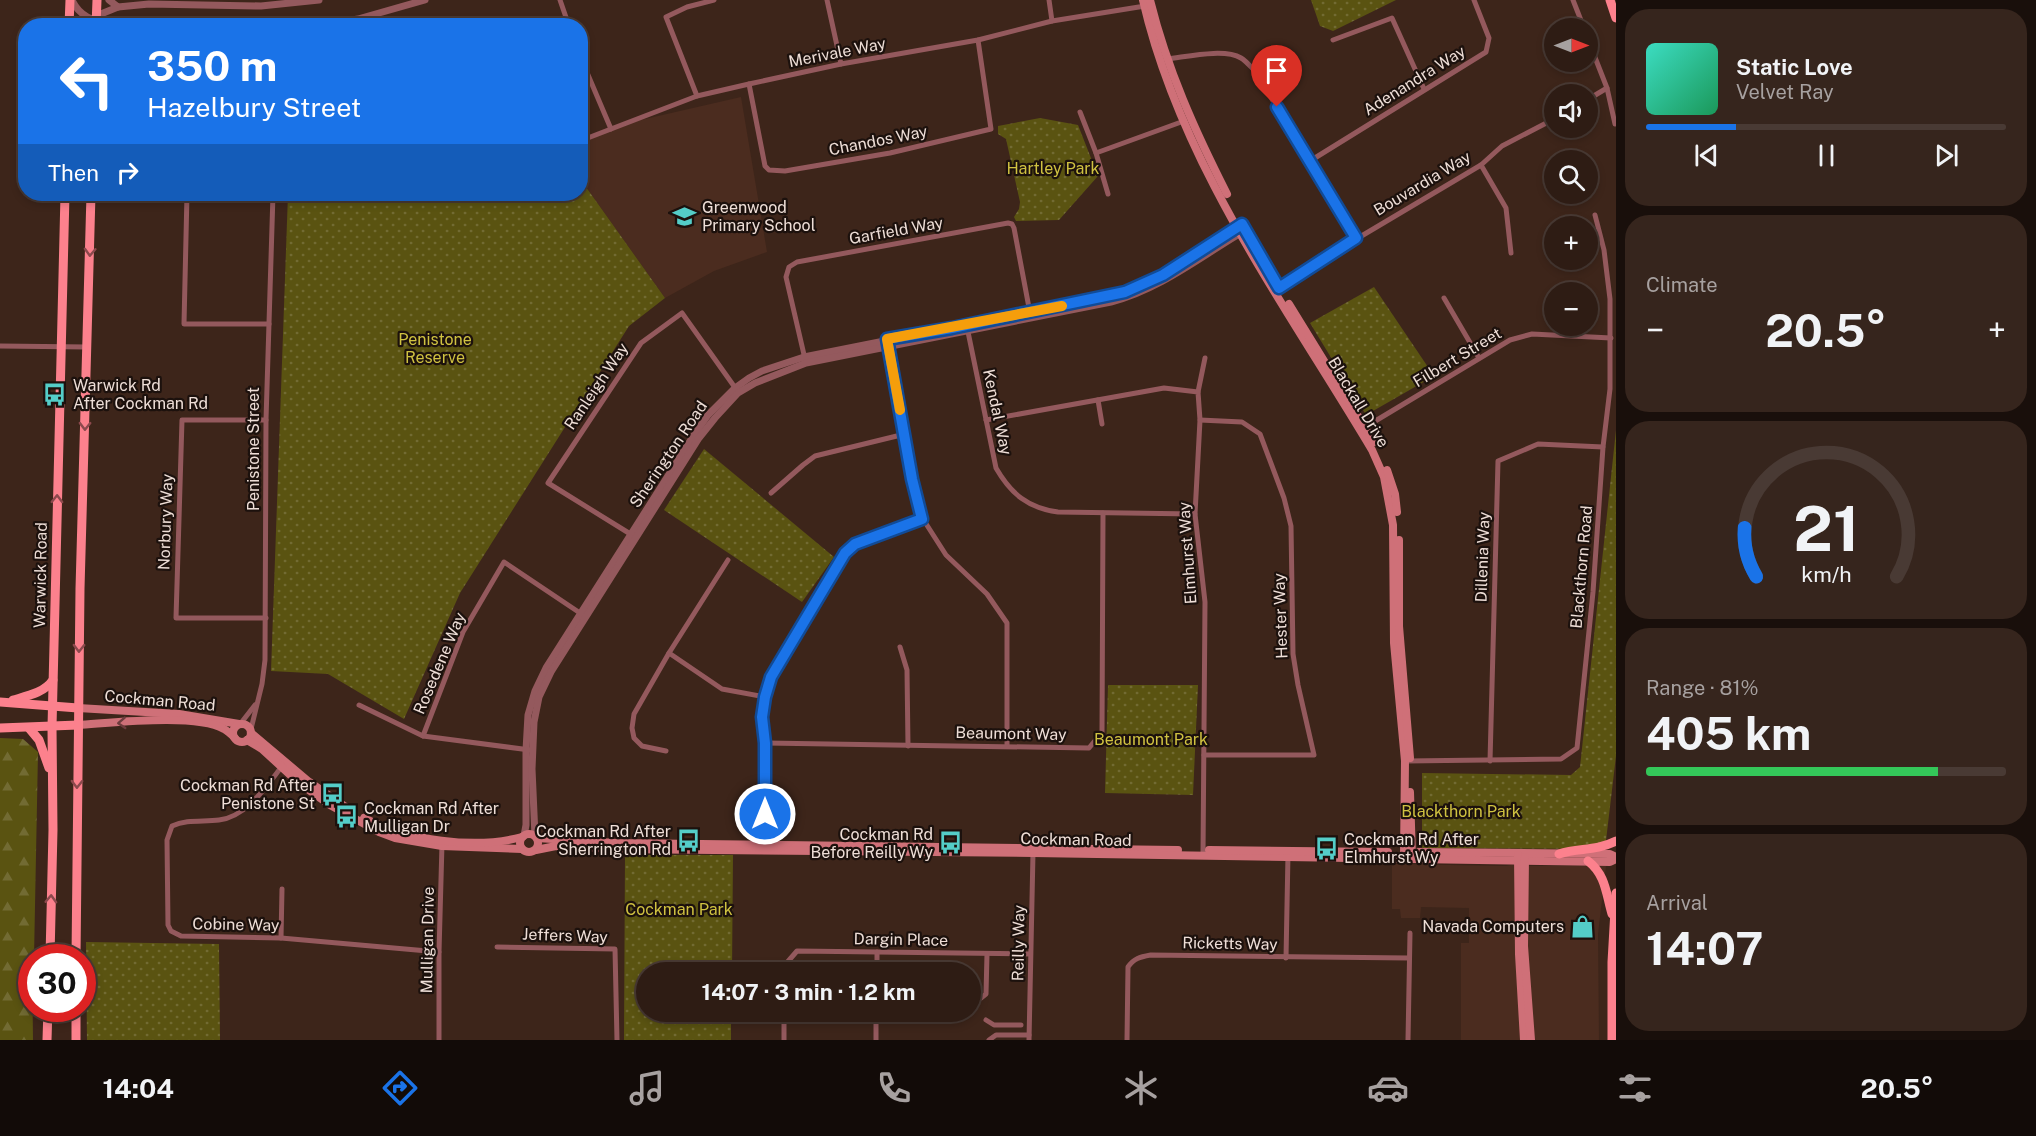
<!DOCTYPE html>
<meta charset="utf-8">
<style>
body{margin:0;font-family:"Public Sans",sans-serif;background:#36251d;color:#f1f3f6;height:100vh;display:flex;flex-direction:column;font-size:22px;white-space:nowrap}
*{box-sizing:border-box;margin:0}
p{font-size:20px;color:#a7a1a0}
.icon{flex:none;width:33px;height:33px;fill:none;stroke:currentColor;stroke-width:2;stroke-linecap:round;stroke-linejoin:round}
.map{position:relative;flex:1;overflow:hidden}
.drawer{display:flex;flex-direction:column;gap:9px;padding:9px;background:#190f0b;width:420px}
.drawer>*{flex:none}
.guide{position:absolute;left:18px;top:18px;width:570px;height:183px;border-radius:24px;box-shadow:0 3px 9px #0003,0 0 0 2px #493a34;background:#1a73e8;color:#fff;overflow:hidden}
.needle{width:39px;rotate:90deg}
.fabs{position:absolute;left:1544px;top:18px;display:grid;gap:12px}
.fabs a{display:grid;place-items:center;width:54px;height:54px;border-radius:50%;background:#2e1c14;box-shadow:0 3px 9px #0003,0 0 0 2px #493a34;font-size:30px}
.speed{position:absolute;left:18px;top:944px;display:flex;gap:12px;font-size:30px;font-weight:700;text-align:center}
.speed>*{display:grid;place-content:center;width:78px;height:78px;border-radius:50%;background:#2e1c14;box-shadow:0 3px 9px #0003,0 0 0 2px #493a34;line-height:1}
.speed .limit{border:9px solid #d22;background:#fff;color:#111}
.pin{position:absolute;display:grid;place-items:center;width:51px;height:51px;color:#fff;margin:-62px -26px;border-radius:50% 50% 50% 0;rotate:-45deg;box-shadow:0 0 6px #0007}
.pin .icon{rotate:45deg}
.me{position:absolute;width:66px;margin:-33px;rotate:0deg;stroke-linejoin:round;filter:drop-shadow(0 0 4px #0008)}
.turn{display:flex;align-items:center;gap:21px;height:126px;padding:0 30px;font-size:27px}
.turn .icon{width:78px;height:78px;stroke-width:2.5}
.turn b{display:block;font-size:42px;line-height:51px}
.then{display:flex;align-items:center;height:57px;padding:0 30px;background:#0003;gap:12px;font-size:22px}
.big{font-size:45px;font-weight:700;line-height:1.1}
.drawer .widget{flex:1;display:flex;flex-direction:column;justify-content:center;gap:9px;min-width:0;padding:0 21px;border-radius:24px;background:#36251d}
.drawer .dial{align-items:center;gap:0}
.dial svg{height:156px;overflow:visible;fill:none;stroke:#493a34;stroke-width:7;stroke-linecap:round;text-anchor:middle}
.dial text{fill:#f1f3f6;stroke:none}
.song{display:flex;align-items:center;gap:18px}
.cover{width:72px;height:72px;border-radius:9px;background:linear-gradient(135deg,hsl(170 70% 55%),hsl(150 70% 35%))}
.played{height:6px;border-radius:3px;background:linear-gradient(90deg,#1a73e8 25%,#493a34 25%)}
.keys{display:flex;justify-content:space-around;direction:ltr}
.heat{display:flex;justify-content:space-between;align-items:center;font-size:33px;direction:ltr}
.charge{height:9px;border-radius:4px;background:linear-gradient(90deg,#34c759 81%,#493a34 0)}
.trip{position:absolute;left:636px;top:962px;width:345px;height:60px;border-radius:30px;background:#2e1c14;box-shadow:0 3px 9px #0003,0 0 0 2px #493a34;font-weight:700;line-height:60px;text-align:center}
.menu{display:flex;height:96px;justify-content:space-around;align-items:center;background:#120b08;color:#a7a1a0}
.menu .icon{width:42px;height:42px}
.menu .on{color:#1a73e8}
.menu b{font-size:27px;color:#f1f3f6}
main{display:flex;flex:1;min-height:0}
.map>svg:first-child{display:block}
.built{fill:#4b2c1f}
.forest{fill:url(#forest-firs)}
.park{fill:url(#park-dots)}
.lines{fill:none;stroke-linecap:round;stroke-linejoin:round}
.minor{stroke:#94595d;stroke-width:5}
.tertiary{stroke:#94595d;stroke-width:7}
.secondary{stroke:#cf7078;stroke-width:8}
.primary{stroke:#fc818d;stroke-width:9}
.oneway{stroke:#8c494d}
.oneway2{stroke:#6d3c3d}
.route-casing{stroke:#114b97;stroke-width:15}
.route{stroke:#1a73e8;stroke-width:10}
.slow{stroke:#f59e0b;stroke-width:10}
.labels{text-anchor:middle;stroke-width:4.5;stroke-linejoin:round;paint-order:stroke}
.street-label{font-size:16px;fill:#eeded7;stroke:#1c110d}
.park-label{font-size:16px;fill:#d0c241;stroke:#1c110d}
.poi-label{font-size:16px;fill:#eeded7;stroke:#1c110d;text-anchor:start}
</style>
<main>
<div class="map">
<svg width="1616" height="1040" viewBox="0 0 1616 1040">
<defs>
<pattern id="forest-firs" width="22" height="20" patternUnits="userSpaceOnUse" patternTransform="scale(1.5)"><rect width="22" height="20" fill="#5a5311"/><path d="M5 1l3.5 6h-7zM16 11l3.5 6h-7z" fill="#726b33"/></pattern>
<pattern id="park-dots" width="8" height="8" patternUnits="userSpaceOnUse" patternTransform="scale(1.5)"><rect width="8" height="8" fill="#5a5311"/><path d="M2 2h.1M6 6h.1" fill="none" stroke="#726b33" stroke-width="1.8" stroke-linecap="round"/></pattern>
</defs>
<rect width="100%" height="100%" fill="#3d251a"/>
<g class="built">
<polygon points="741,97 767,252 714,271 665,298 581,180 580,143 632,122"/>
<polygon points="1392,864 1506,866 1516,864 1515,944 1527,866 1606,866 1598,934 1599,1040 1461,1040 1461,943 1469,943 1469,908 1421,907 1420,918 1401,918 1400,909 1392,909"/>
</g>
<polygon class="forest" points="0,738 23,739 38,752 34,957 32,957 33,1040 0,1040"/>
<g class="park">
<polygon points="1311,0 1396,0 1333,31 1320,26"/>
<polygon points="1040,118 1078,125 1098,176 1059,220 1016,221 1014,217 1019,209 1020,202 1006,139 998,134 998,126"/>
<polygon points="581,180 665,298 629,326 460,593 404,719 328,674 271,671 288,194 580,194"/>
<polygon points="1374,287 1434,376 1366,415 1310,323"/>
<polygon points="1616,430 1616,756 1605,849 1422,848 1422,773 1571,775 1580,767"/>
<polygon points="704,449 834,557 802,602 664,510"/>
<polygon points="1108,685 1198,685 1193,795 1105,793"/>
<polygon points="625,855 733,855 732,972 646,972 646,1011 731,1011 731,1040 624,1040"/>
<polygon points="86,942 219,944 220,1040 87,1040"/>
</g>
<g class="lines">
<g class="minor">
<polyline points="560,0 569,26"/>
<polyline points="827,0 841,64"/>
<polyline points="1049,0 1052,21"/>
<polyline points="1573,0 1584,28"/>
<polyline points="1587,37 1607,88 1587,100"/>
<polyline points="1333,40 1392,18 1424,89"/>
<polyline points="580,56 611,129 697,96 749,84 841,64 978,40 1052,21 1145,6"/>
<path d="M1167,59C1186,57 1224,48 1241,58C1246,61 1251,67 1255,71L1356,238"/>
<polyline points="749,84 765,166 769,170 785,171 890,153 991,129 978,40"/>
<polyline points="1607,88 1615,124"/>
<polyline points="697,96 666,17 687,7 714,0"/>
<polyline points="1080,112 1096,153 1108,194"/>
<polyline points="580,141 611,129"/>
<polyline points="1096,153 1184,121"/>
<polyline points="1310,161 1486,52 1489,38 1474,0"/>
<polyline points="1481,165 1506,208 1511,253"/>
<polyline points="187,194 184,324 269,324"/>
<polyline points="1275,292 1348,244 1481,165 1502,146 1554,119"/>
<polyline points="1444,298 1479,358"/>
<path d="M967,327L996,468C1011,494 1028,508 1058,512L1195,514"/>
<polyline points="888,344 912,479 923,519 946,555 987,594 1007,623 1007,746"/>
<polyline points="0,346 87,347"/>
<polyline points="805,359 786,277 789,267 797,262 1008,223 1012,224 1014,228 1030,313"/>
<polyline points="1198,392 1205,358"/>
<polyline points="1098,400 1102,424"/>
<polyline points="266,420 182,420 176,618 266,618"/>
<polyline points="986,420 1164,388 1198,392 1200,420 1195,514 1205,602 1203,856"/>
<polyline points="1200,420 1242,422 1260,434 1284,498 1291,526 1293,654 1298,685 1314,755 1204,755"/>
<polyline points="1362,429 1510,340 1532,334 1611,338"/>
<polyline points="771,493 803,465 815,456 905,434"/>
<polyline points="632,535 548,483 641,343 682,313 736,389"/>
<polyline points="728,560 669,653 722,689 765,697"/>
<polyline points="900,647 907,670 908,746"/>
<polyline points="359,705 423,736 530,750"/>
<polyline points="241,723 255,705"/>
<polyline points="251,729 262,684 265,660 266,420 273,194"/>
<polyline points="423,736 463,632 504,562 583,615"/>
<polyline points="766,743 1089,748 1102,732 1103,513"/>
<polyline points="666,751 642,746 634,738 632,728 634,714 669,653"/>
<polyline points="1407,761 1561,759 1577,748 1593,592 1603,447 1610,389 1610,299 1604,250 1595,215"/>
<polyline points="1490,761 1498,461 1538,444 1603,447"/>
<path d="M283,765C267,785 247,817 219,820C203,822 187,819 172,826L167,840L168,925L171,931L181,936L281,938L439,952"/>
<polyline points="765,846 766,743 762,717 765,697 771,677 845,553 855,544 923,519"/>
<polyline points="281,938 282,889"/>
<polyline points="497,947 615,949 617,1040"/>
<polyline points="1286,958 1288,854"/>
<polyline points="784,972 784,966 797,951 1030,954"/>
<polyline points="877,972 877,952"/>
<polyline points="970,998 981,998 986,994 987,954"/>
<polyline points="784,1011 784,1040"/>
<polyline points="986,1020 994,1025 1021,1025"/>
<polyline points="439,1040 439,952 442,844"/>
<polyline points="876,1040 876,1011"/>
<polyline points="989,1040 996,1035 1029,1035"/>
<polyline points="1029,1040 1033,853"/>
<path d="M1127,1040L1128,967C1134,958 1140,957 1151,955L1409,958"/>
<polyline points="1408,1040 1410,933"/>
</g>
<g class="tertiary">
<path d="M72,0C81,20 98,21 117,26"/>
<polyline points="109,0 118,7 149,4 261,6 319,0"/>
<polyline points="86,26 96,16 118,7"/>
<polyline points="320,26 358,19 425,0"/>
<polyline points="524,836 526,825 526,750 528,715 535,691 546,668 694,435 708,415 735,388 749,378 762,371 804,357 1125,293 1163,275 1242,224"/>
<path d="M535,836L532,769L534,722L539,697L551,672L699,438L715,418L738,393L755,383L806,363L1111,302C1161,289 1201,256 1246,230"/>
</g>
<g class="secondary">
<path d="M1143,0C1181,165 1287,307 1372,450L1384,477L1393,525L1394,643L1405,761L1404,858"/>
<path d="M1150,0C1167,69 1195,131 1227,194"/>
<polyline points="1289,304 1374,442"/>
<polyline points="1387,470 1395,494 1397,512"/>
<polyline points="1399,540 1399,626 1410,758"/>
<polyline points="78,708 179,714 239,724"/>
<circle cx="242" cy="733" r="9"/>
<path d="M78,725C112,723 196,713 224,729C228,731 232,735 235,738"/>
<polyline points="251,733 308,781 353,812"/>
<polyline points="247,740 262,749 299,783 330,805 379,832 395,838 442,846 522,849"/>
<polyline points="1410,792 1412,858"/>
<path d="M364,818C408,840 474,850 522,837"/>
<circle cx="529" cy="843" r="9"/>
<polyline points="537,838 616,843 1178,850"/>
<polyline points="536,850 556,846 616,849 1033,853 1610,862 1616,859"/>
<polyline points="1209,850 1388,852"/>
<polyline points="1419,852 1610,854 1616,857"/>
<polyline points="1518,855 1519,954 1524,1040"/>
<polyline points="1525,857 1524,946 1531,1040"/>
</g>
<g class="primary">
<polyline points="1610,0 1616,18"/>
<polyline points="69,26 70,0"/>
<polyline points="96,26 97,0"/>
<path d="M13,700C27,696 44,693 53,680"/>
<polyline points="0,702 78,708"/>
<polyline points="0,728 78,725"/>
<polyline points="29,728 39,740 49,768"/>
<path d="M1559,854C1579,847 1594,852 1616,841"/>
<path d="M1588,861C1606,875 1606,894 1612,914"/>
<polyline points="50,957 53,830 52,727 65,194"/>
<polyline points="76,957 80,589 91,194"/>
<polyline points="47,1040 48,1008"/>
<polyline points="76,1040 76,1008"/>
<polyline points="1612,1040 1612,962 1616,893"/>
</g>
</g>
<defs><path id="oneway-chevron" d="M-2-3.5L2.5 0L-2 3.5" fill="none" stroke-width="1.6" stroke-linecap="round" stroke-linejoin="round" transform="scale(1.5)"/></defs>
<g class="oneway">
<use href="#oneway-chevron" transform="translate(90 252) rotate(92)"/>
<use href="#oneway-chevron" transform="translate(85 426) rotate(91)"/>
<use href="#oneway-chevron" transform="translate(57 499) rotate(-89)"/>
<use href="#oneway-chevron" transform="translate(79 648) rotate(91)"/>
<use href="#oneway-chevron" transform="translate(77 784) rotate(91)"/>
<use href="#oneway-chevron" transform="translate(51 899) rotate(-88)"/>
</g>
<use class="oneway2" href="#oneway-chevron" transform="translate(122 723) rotate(177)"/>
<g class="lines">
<defs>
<polyline id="route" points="765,814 765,743 762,717 765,697 771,677 845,553 855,544 922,519 912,479 887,339 952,328 1125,292 1163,275 1242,224 1279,288 1356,238 1277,107"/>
</defs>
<use href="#route" class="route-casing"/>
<use href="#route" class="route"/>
<polyline class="slow" points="900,410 887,339 1062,306"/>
</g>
<defs>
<symbol id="school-bare" viewBox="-9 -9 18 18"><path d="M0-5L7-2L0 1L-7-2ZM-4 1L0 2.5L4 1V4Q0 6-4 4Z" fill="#54cdc8" stroke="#1c110d" stroke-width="2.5" paint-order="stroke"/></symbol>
<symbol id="bus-bare" viewBox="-9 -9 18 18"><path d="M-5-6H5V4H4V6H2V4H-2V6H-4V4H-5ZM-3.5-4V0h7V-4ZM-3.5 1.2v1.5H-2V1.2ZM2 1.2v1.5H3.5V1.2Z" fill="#54cdc8" stroke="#1c110d" stroke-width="2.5" paint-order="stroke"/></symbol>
<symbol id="shop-bare" viewBox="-9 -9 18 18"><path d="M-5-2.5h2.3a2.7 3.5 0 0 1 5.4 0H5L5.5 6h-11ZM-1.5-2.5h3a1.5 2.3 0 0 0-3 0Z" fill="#54cdc8" stroke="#1c110d" stroke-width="2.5" paint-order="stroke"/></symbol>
</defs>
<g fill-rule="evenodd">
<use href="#school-bare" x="668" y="200" width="33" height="33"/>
<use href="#bus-bare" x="38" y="378" width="33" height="33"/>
<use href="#bus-bare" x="316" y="778" width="33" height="33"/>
<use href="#bus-bare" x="330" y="800" width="33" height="33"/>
<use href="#bus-bare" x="672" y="824" width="33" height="33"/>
<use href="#bus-bare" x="934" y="826" width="33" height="33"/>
<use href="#bus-bare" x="1310" y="832" width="33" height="33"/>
<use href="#shop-bare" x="1566" y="910" width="33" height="33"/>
</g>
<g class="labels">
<g class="street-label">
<text transform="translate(837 52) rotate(-11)" y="6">Merivale Way</text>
<text transform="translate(1414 80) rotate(-32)" y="6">Adenandra Way</text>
<text transform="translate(878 140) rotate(-11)" y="6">Chandos Way</text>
<text transform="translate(1422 183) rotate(-31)" y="6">Bouvardia Way</text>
<text transform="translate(896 230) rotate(-10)" y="6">Garfield Way</text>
<text transform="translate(1457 357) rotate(-31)" y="6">Filbert Street</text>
<text transform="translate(596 386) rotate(-56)" y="6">Ranleigh Way</text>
<text transform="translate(1359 402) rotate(59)" y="6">Blackall Drive</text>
<text transform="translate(998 412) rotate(78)" y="6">Kendal Way</text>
<text transform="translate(253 449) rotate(-90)" y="6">Penistone Street</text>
<text transform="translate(668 454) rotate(-56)" y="6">Sherington Road</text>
<text transform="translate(165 522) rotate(-88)" y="6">Norbury Way</text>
<text transform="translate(1187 553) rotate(-94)" y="6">Elmhurst Way</text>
<text transform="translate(1482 557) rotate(-88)" y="6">Dillenia Way</text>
<text transform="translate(1581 567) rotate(-85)" y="6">Blackthorn Road</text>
<text transform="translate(40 575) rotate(-89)" y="6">Warwick Road</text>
<text transform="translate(1280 616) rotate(-92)" y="6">Hester Way</text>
<text transform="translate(439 663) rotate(-67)" y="6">Rosedene Way</text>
<text transform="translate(160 700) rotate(5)" y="6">Cockman Road</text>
<text transform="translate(1011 733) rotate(1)" y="6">Beaumont Way</text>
<text transform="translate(1076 839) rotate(1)" y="6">Cockman Road</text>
<text transform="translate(236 924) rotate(1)" y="6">Cobine Way</text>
<text transform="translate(565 935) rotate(2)" y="6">Jeffers Way</text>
<text transform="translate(901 939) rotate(1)" y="6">Dargin Place</text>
<text transform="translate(427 940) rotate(-89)" y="6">Mulligan Drive</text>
<text transform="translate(1018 943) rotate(-89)" y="6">Reilly Way</text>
<text transform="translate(1230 943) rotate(1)" y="6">Ricketts Way</text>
</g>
<g class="park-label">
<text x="1053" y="174">Hartley Park</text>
<text x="435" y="345">Penistone<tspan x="435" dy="18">Reserve</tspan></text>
<text x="1151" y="745">Beaumont Park</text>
<text x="1461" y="817">Blackthorn Park</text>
<text x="679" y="915">Cockman Park</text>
</g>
<g class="poi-label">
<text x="702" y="213">Greenwood<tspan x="702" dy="18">Primary School</tspan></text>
<text x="73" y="391">Warwick Rd<tspan x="73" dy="18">After Cockman Rd</tspan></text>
<text x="315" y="791" text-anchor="end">Cockman Rd After<tspan x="315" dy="18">Penistone St</tspan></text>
<text x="364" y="814">Cockman Rd After<tspan x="364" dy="18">Mulligan Dr</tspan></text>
<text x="671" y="837" text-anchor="end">Cockman Rd After<tspan x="671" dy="18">Sherrington Rd</tspan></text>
<text x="933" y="840" text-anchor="end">Cockman Rd<tspan x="933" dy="18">Before Reilly Wy</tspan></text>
<text x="1344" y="845">Cockman Rd After<tspan x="1344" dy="18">Elmhurst Wy</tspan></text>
<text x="1564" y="932" text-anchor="end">Navada Computers</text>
</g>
</g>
</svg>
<div class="fabs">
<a><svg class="needle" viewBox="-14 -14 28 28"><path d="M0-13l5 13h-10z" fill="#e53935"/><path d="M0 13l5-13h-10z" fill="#a7a1a0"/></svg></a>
<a><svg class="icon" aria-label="sound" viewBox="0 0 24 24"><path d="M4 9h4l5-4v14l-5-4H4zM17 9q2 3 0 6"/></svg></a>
<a><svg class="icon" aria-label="search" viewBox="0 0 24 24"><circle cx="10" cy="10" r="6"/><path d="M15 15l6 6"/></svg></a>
<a>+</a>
<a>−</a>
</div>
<div class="speed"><div class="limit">30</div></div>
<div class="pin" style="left:1277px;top:107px;background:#d93025"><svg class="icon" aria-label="arrive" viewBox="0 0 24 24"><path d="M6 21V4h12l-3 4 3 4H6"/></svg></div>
<svg class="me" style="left:765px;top:814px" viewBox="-20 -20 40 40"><circle r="17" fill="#1a73e8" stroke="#fff" stroke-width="3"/><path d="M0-11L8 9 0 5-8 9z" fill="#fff"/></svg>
<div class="trip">14:07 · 3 min · 1.2 km</div>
<div class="guide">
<div class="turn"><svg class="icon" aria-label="left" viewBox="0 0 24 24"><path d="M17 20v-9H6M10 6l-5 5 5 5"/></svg><div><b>350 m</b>Hazelbury Street</div></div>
<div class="then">Then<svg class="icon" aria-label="right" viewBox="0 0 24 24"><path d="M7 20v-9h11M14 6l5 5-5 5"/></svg></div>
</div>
</div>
<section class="drawer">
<div class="widget">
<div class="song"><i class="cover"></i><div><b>Static Love</b><p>Velvet Ray</p></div></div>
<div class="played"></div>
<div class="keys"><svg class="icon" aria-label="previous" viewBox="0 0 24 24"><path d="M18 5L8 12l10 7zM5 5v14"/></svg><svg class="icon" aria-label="pause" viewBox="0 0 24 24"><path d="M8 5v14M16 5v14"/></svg><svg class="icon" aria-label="next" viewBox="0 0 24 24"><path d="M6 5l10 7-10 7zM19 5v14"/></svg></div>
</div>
<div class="widget"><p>Climate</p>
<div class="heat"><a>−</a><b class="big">20.5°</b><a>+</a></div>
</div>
<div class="widget dial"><svg viewBox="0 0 100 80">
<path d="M14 69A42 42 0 1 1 86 69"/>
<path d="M14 69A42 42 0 0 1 8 44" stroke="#1a73e8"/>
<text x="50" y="56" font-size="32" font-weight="700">21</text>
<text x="50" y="72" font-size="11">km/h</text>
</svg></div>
<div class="widget"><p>Range · 81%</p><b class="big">405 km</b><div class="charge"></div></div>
<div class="widget"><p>Arrival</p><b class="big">14:07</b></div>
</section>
</main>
<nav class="menu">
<b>14:04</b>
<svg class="icon on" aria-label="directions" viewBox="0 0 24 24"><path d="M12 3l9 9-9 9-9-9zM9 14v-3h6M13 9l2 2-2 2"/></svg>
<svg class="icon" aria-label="music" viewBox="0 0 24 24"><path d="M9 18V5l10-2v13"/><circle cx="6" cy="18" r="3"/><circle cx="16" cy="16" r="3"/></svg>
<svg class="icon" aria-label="phone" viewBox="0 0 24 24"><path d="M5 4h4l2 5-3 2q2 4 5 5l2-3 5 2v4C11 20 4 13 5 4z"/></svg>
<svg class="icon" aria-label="climate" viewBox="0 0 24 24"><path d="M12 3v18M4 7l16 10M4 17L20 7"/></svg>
<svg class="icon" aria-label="car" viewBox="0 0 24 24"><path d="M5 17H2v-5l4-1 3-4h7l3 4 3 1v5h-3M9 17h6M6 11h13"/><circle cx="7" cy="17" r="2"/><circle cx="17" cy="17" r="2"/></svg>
<svg class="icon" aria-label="filters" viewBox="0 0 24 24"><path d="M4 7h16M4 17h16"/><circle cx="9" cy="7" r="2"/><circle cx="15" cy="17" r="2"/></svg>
<b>20.5°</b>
</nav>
